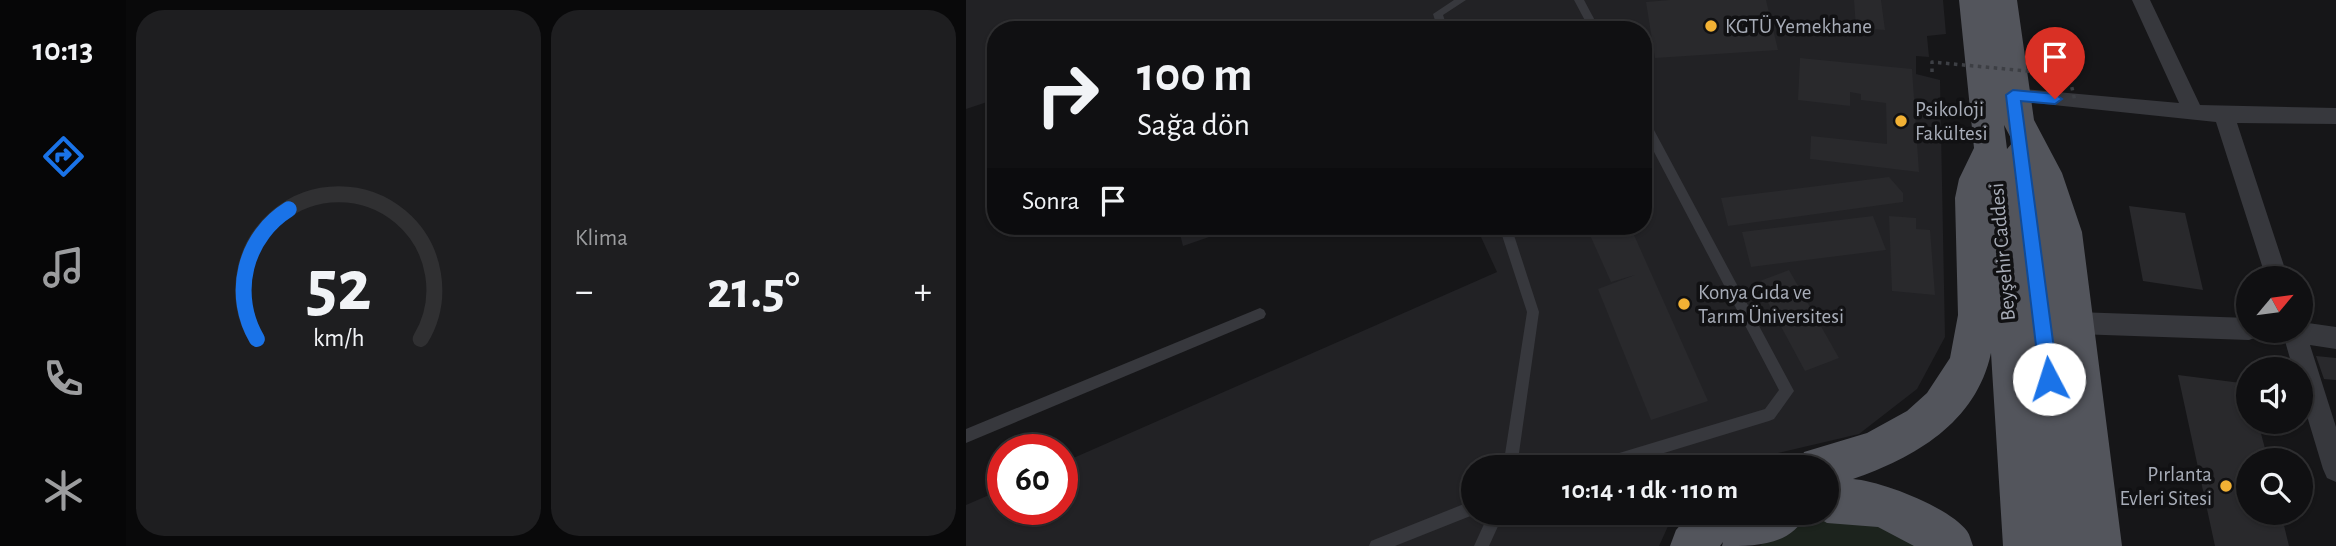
<!DOCTYPE html>
<html lang="tr">
<meta charset="utf-8">
<style>
body{margin:0;font-family:"Alegreya Sans",sans-serif;background:#1e1e20;color:#f1f3f6;height:100vh;display:flex;flex-direction:column;font-size:26px;white-space:nowrap}
*{box-sizing:border-box;margin:0}
p{font-size:23px;color:#9c9d9f}
.icon{flex:none;width:38px;height:38px;fill:none;stroke:currentColor;stroke-width:2;stroke-linecap:round;stroke-linejoin:round}
.map{position:relative;flex:1;overflow:hidden}
.sheet{display:flex;flex-direction:column;gap:10px;padding:10px;background:#09090a;width:840px}
.sheet>*{flex:none}
.banner{position:absolute;left:21px;top:21px;width:665px;height:214px;border-radius:28px;box-shadow:0 2px 5px #0004,0 0 0 2px #303032;background:#101012;color:#f1f3f6;overflow:hidden}
.needle{width:46px;rotate:61deg}
.buttons{position:absolute;left:1270px;top:266px;display:grid;gap:14px}
.buttons a{display:grid;place-items:center;width:77px;height:77px;border-radius:50%;background:#101012;box-shadow:0 2px 5px #0004,0 0 0 2px #303032;font-size:35px}
.speed{position:absolute;left:21px;top:434px;display:flex;gap:14px;font-size:35px;font-weight:700;text-align:center}
.speed>*{display:grid;place-content:center;width:91px;height:91px;border-radius:50%;background:#101012;box-shadow:0 2px 5px #0004,0 0 0 2px #303032;line-height:1}
.speed .limit{border:10px solid #d22;background:#fff;color:#111}
.pin{position:absolute;display:grid;place-items:center;width:60px;height:60px;color:#fff;margin:-72px -30px;border-radius:50% 50% 50% 0;rotate:-45deg;box-shadow:0 0 7px #0007}
.pin .icon{rotate:45deg}
.me{position:absolute;width:77px;margin:-38px;rotate:355deg;stroke-linejoin:round;filter:drop-shadow(0 0 5px #0008)}
.turn{display:flex;align-items:center;gap:24px;height:147px;padding:0 35px;font-size:32px}
.turn .icon{width:91px;height:91px;stroke-width:2.5}
.turn b{display:block;font-size:49px;line-height:60px}
.then{display:flex;align-items:center;height:66px;padding:0 35px;background:#0003;gap:14px;font-size:26px}
.big{font-size:52px;font-weight:700;line-height:1.1}
.sheet .widget{flex:1;display:flex;flex-direction:column;justify-content:center;gap:10px;min-width:0;padding:0 24px;border-radius:28px;background:#1e1e20}
.sheet .dial{align-items:center;gap:0}
.dial svg{height:182px;overflow:visible;fill:none;stroke:#303032;stroke-width:7;stroke-linecap:round;text-anchor:middle}
.dial text{fill:#f1f3f6;stroke:none}
.heat{display:flex;justify-content:space-between;align-items:center;font-size:38px;direction:ltr}
.sheet .tiles{flex:1;display:grid;gap:10px;grid-template-columns:repeat(2,1fr)}
.trip{position:absolute;left:495px;top:455px;width:378px;height:70px;border-radius:35px;background:#101012;box-shadow:0 2px 5px #0004,0 0 0 2px #303032;font-weight:700;line-height:70px;text-align:center}
main{display:flex;flex:1;min-height:0}
.tabs{display:flex;flex-direction:column;width:126px;justify-content:space-around;align-items:center;background:#060607;color:#9c9d9f}
.tabs .icon{width:49px;height:49px}
.tabs .active{color:#1a73e8}
.tabs b{font-size:32px;color:#f1f3f6}
.map>svg:first-child{display:block}
.built{fill:#222225}
.green{fill:#1c231d}
.building{fill:#29292c}
.lines{fill:none;stroke-linecap:round;stroke-linejoin:round}
.service{fill:#37383d;fill-rule:evenodd}
.minor{fill:#37383d;fill-rule:evenodd}
.primary{fill:#53555c;fill-rule:evenodd}
.path-bridge{stroke:#3d3f44;stroke-width:3.5;stroke-dasharray:3.5 4.5;stroke-linecap:butt}
.route{fill:#1a73e8;stroke:#114b97;stroke-width:2}
.poi-dot{fill:#f2b134;stroke:#111113;stroke-width:2.5}
.labels{text-anchor:middle;stroke-width:7;stroke-linejoin:round;paint-order:stroke}
.poi-label{font-size:21px;fill:#a8adb8;stroke:#111113;text-anchor:start}
.street-label{font-size:21px;fill:#a8adb8;stroke:#111113}
</style>
<main>
<nav class="tabs">
<b>10:13</b>
<svg class="icon active" aria-label="directions" viewBox="0 0 24 24"><path d="M12 3l9 9-9 9-9-9zM9 14v-3h6M13 9l2 2-2 2"/></svg>
<svg class="icon" aria-label="music" viewBox="0 0 24 24"><path d="M9 18V5l10-2v13"/><circle cx="6" cy="18" r="3"/><circle cx="16" cy="16" r="3"/></svg>
<svg class="icon" aria-label="phone" viewBox="0 0 24 24"><path d="M5 4h4l2 5-3 2q2 4 5 5l2-3 5 2v4C11 20 4 13 5 4z"/></svg>
<svg class="icon" aria-label="climate" viewBox="0 0 24 24"><path d="M12 3v18M4 7l16 10M4 17L20 7"/></svg>
</nav>
<section class="sheet">
<div class="tiles">
<div class="widget dial"><svg viewBox="0 0 100 80">
<path d="M14 69A42 42 0 1 1 86 69"/>
<path d="M14 69A42 42 0 0 1 28 12" stroke="#1a73e8"/>
<text x="50" y="56" font-size="32" font-weight="700">52</text>
<text x="50" y="72" font-size="11">km/h</text>
</svg></div>
<div class="widget"><p>Klima</p>
<div class="heat"><a>−</a><b class="big">21.5°</b><a>+</a></div>
</div>
</div>
</section>
<div class="map">
<svg width="1370" height="546" viewBox="0 0 1370 546">
<rect width="100%" height="100%" fill="#161618"/>
<g class="built">
<polygon points="0,0 977,0 980,34 961,36 963,57 950,56 950,74 974,80 979,337 951,389 893,434 774,462 765,467 508,467 508,513 708,513 693,546 0,546 0,505 37,489 37,509 96,509 96,463 531,272 510,226 677,226 677,30 30,30 30,99 0,109"/>
<polygon points="212,226 275,226 217,246"/>
</g>
<polygon class="green" points="848,514 910,519 962,546 794,546 804,534"/>
<g class="building">
<polygon points="704,0 800,0 812,50 689,58 680,2"/>
<polygon points="888,0 915,0 919,30 890,28"/>
<polygon points="834,58 946,69 953,172 844,159 845,136 921,144 920,103 895,100 895,94 884,92 884,106 832,100"/>
<polygon points="923,177 937,193 937,202 762,226 755,198"/>
<polygon points="1163,206 1219,213 1237,290 1177,281"/>
<polygon points="907,216 920,250 785,267 776,232"/>
<polygon points="923,216 950,218 950,229 964,230 969,295 926,291"/>
<polygon points="620,226 664,226 742,401 685,420 632,289 669,275 645,282"/>
<polygon points="823,270 873,358 839,371 791,282"/>
<polygon points="1350,356 1370,358 1370,380 1358,379"/>
<polygon points="1212,375 1283,384 1283,422 1292,422 1302,460 1283,460 1283,513 1315,513 1323,546 1249,546"/>
</g>
<g class="lines">
<g class="service">
<polygon points="488,0 500,0 477,15 482,30 472,30 467,14"/>
<polygon points="608,0 618,0 634,30 624,30"/>
<polygon points="677,116 681,117 828,391 808,419 803,421 652,467 623,467 625,462 630,460 799,409 813,390 677,131"/>
<polygon points="533,226 545,226 573,312 551,467 537,467 561,312"/>
<polygon points="294,308 298,310 300,314 298,318 0,443 0,429"/>
<polygon points="508,500 508,513 512,513 429,546 403,546 405,541"/>
<polygon points="523,513 538,513 523,546 508,546"/>
</g>
<g class="minor">
<polygon points="1166,0 1184,0 1234,105 1370,108 1370,124 1271,123 1322,278 1300,278 1250,122 1040,100 1037,95 1040,90 1047,88 1213,103"/>
<polygon points="1110,312 1283,318 1283,331 1294,331 1291,337 1283,340 1110,334 1102,331 1098,323 1102,315"/>
<polygon points="1335,322 1370,327 1370,349 1344,345 1370,427 1370,482 1361,478 1357,469 1335,396 1335,369 1327,369 1319,341 1312,339 1308,331 1335,331"/>
</g>
<g class="primary">
<path d="M993,0H1051L1068,120L1096,173L1116,232L1156,546H1037L1025,353C1010,423 948,458 887,479C915,481 983,507 1001,531C1004,535 1005,541 1007,546H948L912,527L861,523L844,513H861V467H832L838,452L901,433L941,411L961,393L984,358L992,315L989,198L993,179L1008,148ZM1038,125L1047,142L1041,149Z"/>
<path d="M725,513H775L772,521L779,513H841C825,546 791,546 756,546L757,542L754,546H704L710,530Z"/>
</g>
<polyline class="path-bridge" points="966,72 966,62 1103,75 1109,101"/>
</g>
<polygon class="route" points="1047,90 1089,94 1096,99 1089,104 1055,101 1092,379 1083,387 1074,379 1040,95"/>
<g class="poi-dot">
<circle cx="745" cy="26" r="7"/>
<circle cx="935" cy="121" r="7"/>
<circle cx="718" cy="304" r="7"/>
<circle cx="1260" cy="486" r="7"/>
</g>
<g class="labels">
<g class="poi-label">
<text x="759" y="33">KGTÜ Yemekhane</text>
<text x="949" y="116">Psikoloji<tspan x="949" dy="24">Fakültesi</tspan></text>
<text x="732" y="299">Konya Gıda ve<tspan x="732" dy="24">Tarım Üniversitesi</tspan></text>
<text x="1246" y="481" text-anchor="end">Pırlanta<tspan x="1246" dy="24">Evleri Sitesi</tspan></text>
</g>
<g class="street-label">
<text transform="translate(1036 252) rotate(-95)" y="7">Beyşehir Caddesi</text>
</g>
</g>
</svg>
<div class="buttons">
<a><svg class="needle" viewBox="-14 -14 28 28"><path d="M0-13l5 13h-10z" fill="#e53935"/><path d="M0 13l5-13h-10z" fill="#9c9d9f"/></svg></a>
<a><svg class="icon" aria-label="sound" viewBox="0 0 24 24"><path d="M4 9h4l5-4v14l-5-4H4zM17 9q2 3 0 6"/></svg></a>
<a><svg class="icon" aria-label="search" viewBox="0 0 24 24"><circle cx="10" cy="10" r="6"/><path d="M15 15l6 6"/></svg></a>
</div>
<div class="speed"><div class="limit">60</div></div>
<div class="pin" style="left:1089px;top:99px;background:#d93025"><svg class="icon" aria-label="arrive" viewBox="0 0 24 24"><path d="M6 21V4h12l-3 4 3 4H6"/></svg></div>
<svg class="me" style="left:1083px;top:379px" viewBox="-20 -20 40 40"><circle r="19" fill="#fff"/><path d="M0-13L10 11 0 6-10 11z" fill="#1a73e8"/></svg>
<div class="trip">10:14 · 1 dk · 110 m</div>
<div class="banner">
<div class="turn"><svg class="icon" aria-label="right" viewBox="0 0 24 24"><path d="M7 20v-9h11M14 6l5 5-5 5"/></svg><div><b>100 m</b>Sağa dön</div></div>
<div class="then">Sonra<svg class="icon" aria-label="arrive" viewBox="0 0 24 24"><path d="M6 21V4h12l-3 4 3 4H6"/></svg></div>
</div>
</div>
</main>
